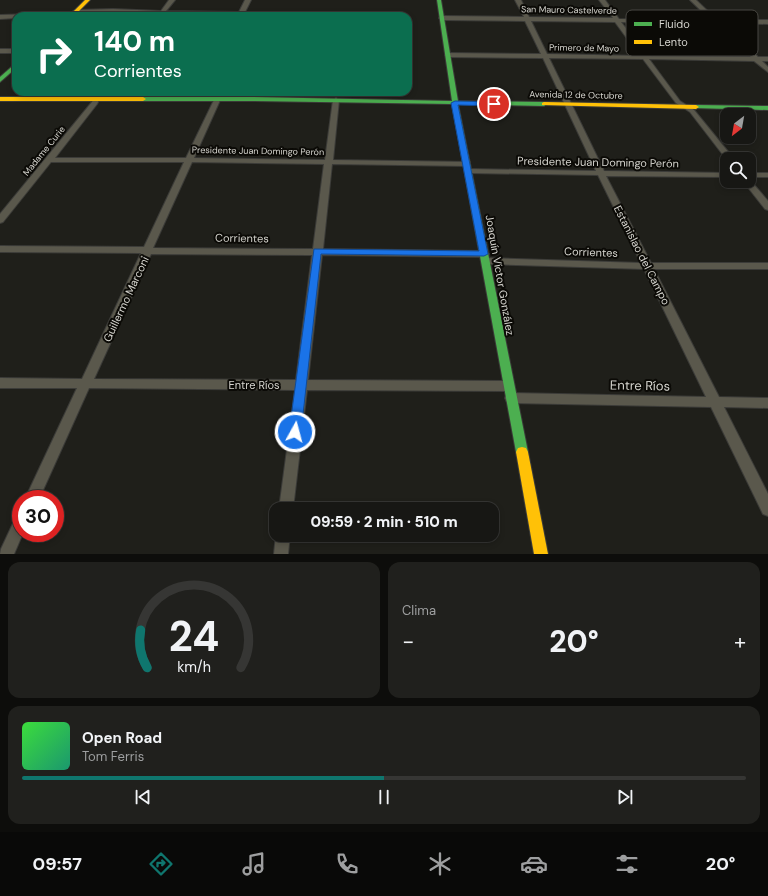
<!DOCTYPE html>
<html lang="es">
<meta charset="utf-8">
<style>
body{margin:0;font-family:"DM Sans",sans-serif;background:#20201d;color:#f1f3f6;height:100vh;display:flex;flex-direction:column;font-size:15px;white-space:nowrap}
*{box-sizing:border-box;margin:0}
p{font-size:13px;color:#9e9fa0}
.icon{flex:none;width:22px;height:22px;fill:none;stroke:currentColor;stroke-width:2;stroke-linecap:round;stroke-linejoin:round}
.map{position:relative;height:554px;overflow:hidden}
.sheet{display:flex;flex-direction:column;gap:8px;padding:8px;background:#0d0d0b;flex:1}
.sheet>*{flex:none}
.top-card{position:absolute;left:12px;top:12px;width:400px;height:84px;border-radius:12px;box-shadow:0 2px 6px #0003,0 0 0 1px #363634;background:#0b6e4f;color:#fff;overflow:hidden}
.needle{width:26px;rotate:211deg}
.tools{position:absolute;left:720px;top:108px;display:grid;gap:8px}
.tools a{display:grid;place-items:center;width:36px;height:36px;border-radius:8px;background:#171714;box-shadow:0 2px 6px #0003,0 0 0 1px #363634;font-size:20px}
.speed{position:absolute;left:12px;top:490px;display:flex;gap:8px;font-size:20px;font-weight:700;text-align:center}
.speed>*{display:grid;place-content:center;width:52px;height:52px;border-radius:50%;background:#171714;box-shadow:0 2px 6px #0003,0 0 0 1px #363634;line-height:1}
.speed .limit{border:6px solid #d22;background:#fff;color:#111}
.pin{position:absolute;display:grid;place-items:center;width:34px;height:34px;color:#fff;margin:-17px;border:2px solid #fff;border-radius:50%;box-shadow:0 1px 4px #0007}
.me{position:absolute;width:44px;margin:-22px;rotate:7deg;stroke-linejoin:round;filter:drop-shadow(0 0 3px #0008)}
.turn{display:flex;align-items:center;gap:14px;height:84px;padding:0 16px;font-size:18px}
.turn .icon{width:52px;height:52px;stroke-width:2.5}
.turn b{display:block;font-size:28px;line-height:34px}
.big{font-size:30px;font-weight:800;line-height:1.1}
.sheet .tile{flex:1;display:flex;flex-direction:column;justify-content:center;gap:6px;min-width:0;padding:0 14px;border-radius:12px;background:#20201d}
.sheet .dial{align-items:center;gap:0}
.dial svg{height:104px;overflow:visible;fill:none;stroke:#363634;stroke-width:7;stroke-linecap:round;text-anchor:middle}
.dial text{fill:#f1f3f6;stroke:none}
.song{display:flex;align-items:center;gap:12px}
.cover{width:48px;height:48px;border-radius:6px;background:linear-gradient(135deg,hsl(120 70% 55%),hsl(160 70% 35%))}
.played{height:4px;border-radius:2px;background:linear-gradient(90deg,#0f766e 50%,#363634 50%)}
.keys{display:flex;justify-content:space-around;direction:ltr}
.heat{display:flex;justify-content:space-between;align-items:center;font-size:22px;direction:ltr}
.sheet .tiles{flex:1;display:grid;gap:8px;grid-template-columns:1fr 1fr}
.tile:last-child{grid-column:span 2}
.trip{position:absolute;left:269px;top:502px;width:230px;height:40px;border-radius:12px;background:#171714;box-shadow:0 2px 6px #0003,0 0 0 1px #363634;font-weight:800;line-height:40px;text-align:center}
.tabs{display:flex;height:64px;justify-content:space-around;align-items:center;background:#090908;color:#9e9fa0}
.tabs .icon{width:28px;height:28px}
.tabs .on{color:#0f766e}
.tabs b{font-size:18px;color:#f1f3f6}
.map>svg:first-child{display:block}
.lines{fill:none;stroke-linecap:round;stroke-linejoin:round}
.street-casing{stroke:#3b3b38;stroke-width:2}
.fast-casing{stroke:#3b3b38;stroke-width:2}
.slow-casing{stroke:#3b3b38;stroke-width:2}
.street{fill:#5a584c;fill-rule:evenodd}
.fast{fill:#4caf50;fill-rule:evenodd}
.slow{fill:#ffc107;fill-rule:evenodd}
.route{fill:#1a73e8;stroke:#114b97}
.labels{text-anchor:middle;stroke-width:4;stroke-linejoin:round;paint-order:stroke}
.far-street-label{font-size:9px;fill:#d6d5cf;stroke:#0b0a06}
.street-label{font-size:11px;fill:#d6d5cf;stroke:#0b0a06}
.near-street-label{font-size:13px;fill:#d6d5cf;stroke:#0b0a06}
.key{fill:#0b0a06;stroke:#484742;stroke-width:1}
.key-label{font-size:11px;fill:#d6d5cf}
</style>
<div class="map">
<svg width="768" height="554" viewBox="0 0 768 554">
<rect width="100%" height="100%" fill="#1f1f1a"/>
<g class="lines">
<defs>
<g id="street">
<path d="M169,0H175L166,11L239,12L245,0H251L245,12H261L264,14C257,18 179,15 164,15L157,16L158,14L113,13L75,14L72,12L75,10L113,9L161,11Z"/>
<path d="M515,0H521L529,17L613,18L599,0H605L619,19L711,20L690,0H696L717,20H768V24L721,23L758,57H768V61H762L768,67V72L754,61L649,59L680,101L694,110L734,159H727V160L690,112L676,103L643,59L549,58L604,171L727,173V177L606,176L651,263H768V269H654L719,397L768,398V408L724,407L768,494V516L763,514L711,407L511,403L507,402L505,398L507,394L511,393L706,397L644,269L486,264L481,261L486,258L641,263L598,175L469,173L465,171L469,169L596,171L543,58L448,57L445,55L448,53L541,54L525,21L442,20L439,18L442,16L524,17ZM531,21L615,22L640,56L547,54ZM621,22L714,23L751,57L647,56Z"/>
<polygon points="73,13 75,14 75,16 16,16 16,18 0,19 0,15"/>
<rect x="0" y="49" width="16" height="4"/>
<path d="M97,92H103L97,104L55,158H186L215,98L218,96L221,98L194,158L325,160L333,100L336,98L339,100L333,160L470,162V166H467L332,164L323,249L484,251L489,254L484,257L322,255L308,380L508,381L512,383L514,386L512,389L508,391L307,390L293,509H279L295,390L89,388L39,499H25L77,388H0V378L82,379L141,253L0,252V246L144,247L184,162H51L3,222L0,223V214L92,102ZM192,162L324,164L313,249L153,248ZM151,254L312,255L296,380L94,379Z"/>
<polygon points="198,92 204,92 200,99 198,100 195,98"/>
<rect x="749" y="173" width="19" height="4"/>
<polygon points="749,179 768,201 768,210 765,209 743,181 749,181"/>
<polygon points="21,515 21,533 23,533 14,554 0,554 1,549 16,517"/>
<polygon points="276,534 290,535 288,554 274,554"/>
</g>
<g id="fast">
<polygon points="437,0 441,0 458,101 544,102 547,104 544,106 458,104 528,452 526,456 522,457 518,456 516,452 452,104 253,101 143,101 140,99 143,97 253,97 452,101"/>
<polygon points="16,63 16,68 0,82 0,77"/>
<polygon points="696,105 768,106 768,110 694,108 694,106"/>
</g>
<g id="slow">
<polygon points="85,0 90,0 74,16 69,16"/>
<polygon points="0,97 143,97 146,99 143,101 0,101"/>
<polygon points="544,102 696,105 699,107 696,109 542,105 542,103"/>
<polygon points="522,447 526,448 528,452 548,554 534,554 516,452 518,448"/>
</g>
</defs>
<use href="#street" class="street-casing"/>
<use href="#fast" class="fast-casing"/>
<use href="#slow" class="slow-casing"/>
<use href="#street" class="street"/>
<use href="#fast" class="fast"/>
<use href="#slow" class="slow"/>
</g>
<polygon class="route" points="455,101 494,102 497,104 494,106 458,105 488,254 484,256 321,254 301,432 299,435 295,436 291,435 289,432 314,249 479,251 451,103"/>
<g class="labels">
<g class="far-street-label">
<text transform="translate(569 10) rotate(1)" y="3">San Mauro Castelverde</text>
<text transform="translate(584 48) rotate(1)" y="3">Primero de Mayo</text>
<text transform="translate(576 95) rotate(1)" y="3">Avenida 12 de Octubre</text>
<text transform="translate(44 151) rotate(-51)" y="3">Madame Curie</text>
<text transform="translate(258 151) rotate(1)" y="3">Presidente Juan Domingo Perón</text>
</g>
<g class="street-label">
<text transform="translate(598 162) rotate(1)" y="4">Presidente Juan Domingo Perón</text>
<text transform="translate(242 238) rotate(1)" y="4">Corrientes</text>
<text transform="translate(591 252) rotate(2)" y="4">Corrientes</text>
<text transform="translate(642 255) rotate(63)" y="4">Estanislao del Campo</text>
<text transform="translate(500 275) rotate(80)" y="4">Joaquín Víctor González</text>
<text transform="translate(126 299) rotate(-65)" y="4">Guillermo Marconi</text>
<text x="254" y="389">Entre Ríos</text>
</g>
<g class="near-street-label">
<text transform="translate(640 385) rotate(1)" y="5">Entre Ríos</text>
</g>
</g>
<rect x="626" y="10" width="132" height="46" rx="6" class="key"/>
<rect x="634" y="22" width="18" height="4" fill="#4caf50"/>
<rect x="634" y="40" width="18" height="4" fill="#ffc107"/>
<g class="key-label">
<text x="659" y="28">Fluido</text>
<text x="659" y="46">Lento</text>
</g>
</svg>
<div class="tools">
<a><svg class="needle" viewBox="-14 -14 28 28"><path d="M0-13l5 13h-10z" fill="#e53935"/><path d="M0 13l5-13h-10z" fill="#9e9fa0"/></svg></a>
<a><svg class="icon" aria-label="search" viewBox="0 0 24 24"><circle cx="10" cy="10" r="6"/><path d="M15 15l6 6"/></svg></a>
</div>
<div class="speed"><div class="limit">30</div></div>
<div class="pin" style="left:494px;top:104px;background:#d93025"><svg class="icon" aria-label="arrive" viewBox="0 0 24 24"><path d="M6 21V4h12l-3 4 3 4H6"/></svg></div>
<svg class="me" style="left:295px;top:432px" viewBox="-20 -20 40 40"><circle r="17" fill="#1a73e8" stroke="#fff" stroke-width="3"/><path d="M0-11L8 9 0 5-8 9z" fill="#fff"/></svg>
<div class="trip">09:59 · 2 min · 510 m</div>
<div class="top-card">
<div class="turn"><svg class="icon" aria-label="right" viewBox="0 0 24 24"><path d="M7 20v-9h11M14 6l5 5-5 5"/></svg><div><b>140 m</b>Corrientes</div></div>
</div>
</div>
<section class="sheet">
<div class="tiles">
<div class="tile dial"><svg viewBox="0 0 100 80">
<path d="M14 69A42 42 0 1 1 86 69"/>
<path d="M14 69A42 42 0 0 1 9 40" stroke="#0f766e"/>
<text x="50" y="56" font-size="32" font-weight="700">24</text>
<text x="50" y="72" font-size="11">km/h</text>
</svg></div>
<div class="tile"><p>Clima</p>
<div class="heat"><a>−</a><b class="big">20°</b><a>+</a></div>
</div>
<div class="tile">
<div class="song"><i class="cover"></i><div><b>Open Road</b><p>Tom Ferris</p></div></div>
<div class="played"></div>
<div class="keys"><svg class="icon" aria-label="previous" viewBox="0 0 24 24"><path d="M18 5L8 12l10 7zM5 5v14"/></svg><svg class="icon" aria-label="pause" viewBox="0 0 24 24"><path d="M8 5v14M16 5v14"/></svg><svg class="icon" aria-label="next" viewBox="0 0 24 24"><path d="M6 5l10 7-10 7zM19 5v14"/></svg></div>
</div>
</div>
</section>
<nav class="tabs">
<b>09:57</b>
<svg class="icon on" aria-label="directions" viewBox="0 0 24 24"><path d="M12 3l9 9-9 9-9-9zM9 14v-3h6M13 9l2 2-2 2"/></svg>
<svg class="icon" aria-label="music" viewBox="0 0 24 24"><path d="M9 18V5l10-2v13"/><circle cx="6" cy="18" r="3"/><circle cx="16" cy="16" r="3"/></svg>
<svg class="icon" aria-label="phone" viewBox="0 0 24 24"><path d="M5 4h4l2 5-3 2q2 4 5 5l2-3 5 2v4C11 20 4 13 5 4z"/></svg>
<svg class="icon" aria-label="climate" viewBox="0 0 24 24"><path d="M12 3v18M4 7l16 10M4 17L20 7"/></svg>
<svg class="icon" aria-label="car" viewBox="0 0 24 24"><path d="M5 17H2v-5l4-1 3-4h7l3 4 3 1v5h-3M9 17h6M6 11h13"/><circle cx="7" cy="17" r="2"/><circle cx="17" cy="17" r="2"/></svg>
<svg class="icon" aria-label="filters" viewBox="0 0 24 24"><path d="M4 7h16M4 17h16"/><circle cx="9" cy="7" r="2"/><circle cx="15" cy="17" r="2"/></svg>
<b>20°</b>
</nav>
